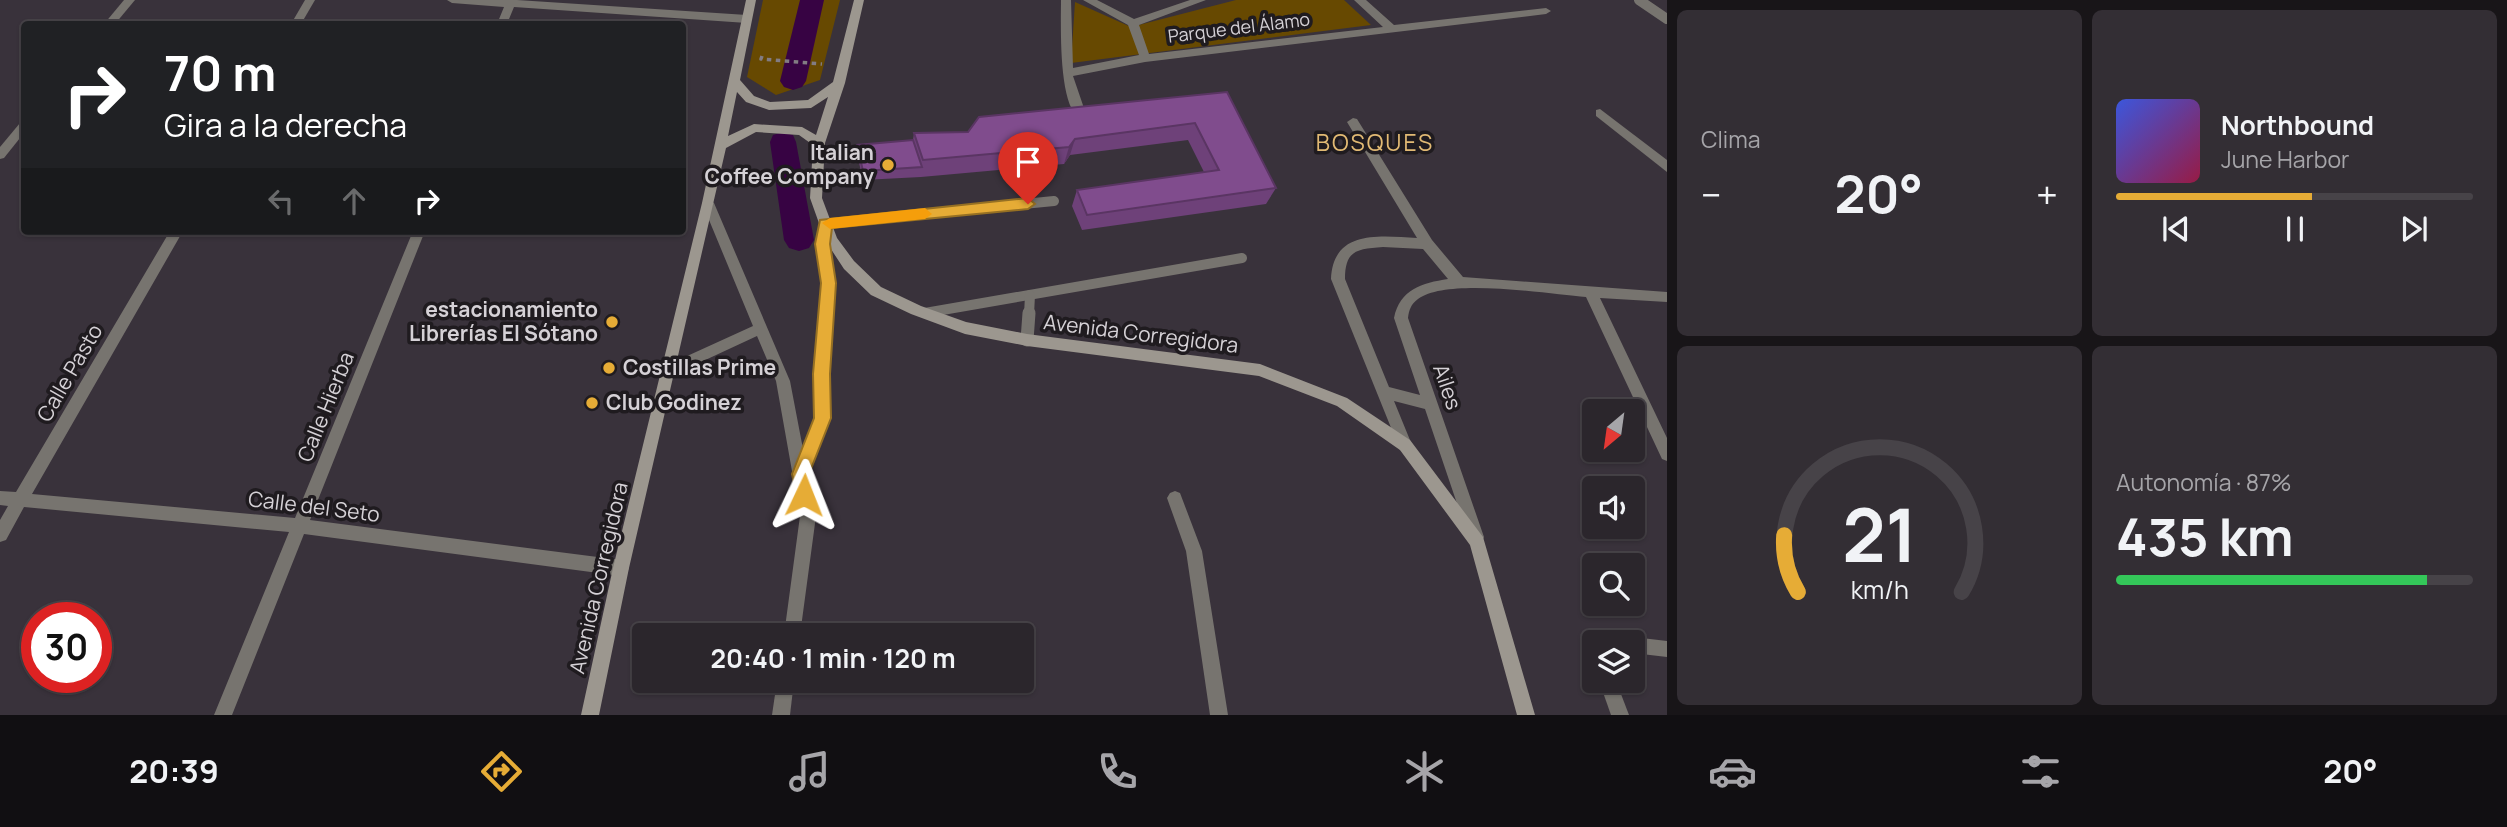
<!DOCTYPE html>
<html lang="es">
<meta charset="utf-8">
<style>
body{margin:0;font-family:Manrope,sans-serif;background:#332e34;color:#f1f3f6;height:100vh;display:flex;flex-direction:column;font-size:26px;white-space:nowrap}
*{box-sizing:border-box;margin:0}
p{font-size:23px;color:#a6a5a9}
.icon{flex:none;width:38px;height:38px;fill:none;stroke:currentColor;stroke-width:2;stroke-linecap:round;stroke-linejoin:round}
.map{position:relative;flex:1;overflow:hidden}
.panel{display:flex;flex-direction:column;gap:10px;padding:10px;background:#181518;width:840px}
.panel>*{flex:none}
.banner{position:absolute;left:21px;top:21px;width:665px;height:214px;border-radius:7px;box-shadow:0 2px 5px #0004,0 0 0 2px #474348;background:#202124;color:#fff;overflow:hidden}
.needle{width:46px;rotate:209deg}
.controls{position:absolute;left:1582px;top:399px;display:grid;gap:14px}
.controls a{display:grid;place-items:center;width:63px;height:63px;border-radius:7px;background:#2b262c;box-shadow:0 2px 5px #0004,0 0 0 2px #474348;font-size:35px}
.speed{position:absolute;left:21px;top:602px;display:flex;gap:14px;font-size:35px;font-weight:700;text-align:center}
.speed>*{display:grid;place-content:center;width:91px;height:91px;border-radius:50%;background:#2b262c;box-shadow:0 2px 5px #0004,0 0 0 2px #474348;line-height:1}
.speed .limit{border:10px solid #d22;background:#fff;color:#111}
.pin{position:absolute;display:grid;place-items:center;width:60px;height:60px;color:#fff;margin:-72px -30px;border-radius:50% 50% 50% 0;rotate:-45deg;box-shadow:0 0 7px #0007}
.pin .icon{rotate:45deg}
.me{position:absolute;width:77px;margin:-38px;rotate:2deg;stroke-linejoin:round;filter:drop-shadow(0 0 5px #0008)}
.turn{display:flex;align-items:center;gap:24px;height:147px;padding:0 28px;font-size:32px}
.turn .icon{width:91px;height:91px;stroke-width:2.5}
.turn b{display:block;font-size:49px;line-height:60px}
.lanes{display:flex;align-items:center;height:66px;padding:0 28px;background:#0003;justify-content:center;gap:35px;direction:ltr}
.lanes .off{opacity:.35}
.big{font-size:52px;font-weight:700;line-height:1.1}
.panel .card{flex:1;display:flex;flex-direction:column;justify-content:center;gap:10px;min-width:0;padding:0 24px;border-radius:10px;background:#332e34}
.panel .dial{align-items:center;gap:0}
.dial svg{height:182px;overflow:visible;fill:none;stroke:#474348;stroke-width:7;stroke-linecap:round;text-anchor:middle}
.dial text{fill:#f1f3f6;stroke:none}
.song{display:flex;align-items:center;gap:21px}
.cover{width:84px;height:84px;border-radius:10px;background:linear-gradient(135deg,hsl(230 70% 55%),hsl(340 70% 35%))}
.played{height:7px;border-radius:4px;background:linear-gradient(90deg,#e6ac36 55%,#474348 55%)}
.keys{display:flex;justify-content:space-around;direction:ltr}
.heat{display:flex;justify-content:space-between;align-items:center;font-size:38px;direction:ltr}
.charge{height:10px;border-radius:5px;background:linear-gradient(90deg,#34c759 87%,#474348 0)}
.panel .tiles{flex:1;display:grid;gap:10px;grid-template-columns:repeat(2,1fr)}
.trip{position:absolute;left:632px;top:623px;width:402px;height:70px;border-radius:7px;background:#2b262c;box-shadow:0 2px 5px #0004,0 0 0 2px #474348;font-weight:700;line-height:70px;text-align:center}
.tabs{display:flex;height:112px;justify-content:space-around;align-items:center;background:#110f12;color:#a6a5a9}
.tabs .icon{width:49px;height:49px}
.tabs .selected{color:#e6ac36}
.tabs b{font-size:32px;color:#f1f3f6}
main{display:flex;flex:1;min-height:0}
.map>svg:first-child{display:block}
.green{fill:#674901}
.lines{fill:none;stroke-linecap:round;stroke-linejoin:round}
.canal{fill:#370343;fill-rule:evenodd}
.path{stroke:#827c83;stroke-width:3.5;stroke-dasharray:4.5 4.5;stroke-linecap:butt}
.lane-far1{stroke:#77746f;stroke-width:10}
.lane{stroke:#77746f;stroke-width:13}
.street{fill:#77746f;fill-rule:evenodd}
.secondary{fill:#9c978f;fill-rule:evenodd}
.wall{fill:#6e4179}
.shaded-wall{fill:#5a3563}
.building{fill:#804c8d;stroke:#5a3563;stroke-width:2}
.route{fill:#e6ac36;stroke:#967023;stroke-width:2}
.slow{fill:#f59e0b}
.poi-dot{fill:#e6ac36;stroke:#1f1b1f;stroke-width:2.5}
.labels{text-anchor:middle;stroke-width:7;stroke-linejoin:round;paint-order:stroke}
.far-street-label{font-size:18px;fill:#d5d1d6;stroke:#1f1b1f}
.poi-label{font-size:21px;font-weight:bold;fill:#d5d1d6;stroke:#1f1b1f;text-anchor:end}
.street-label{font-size:21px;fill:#d5d1d6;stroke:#1f1b1f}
.neighbourhood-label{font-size:23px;letter-spacing:2px;fill:#e2ba74;stroke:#1f1b1f}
</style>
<main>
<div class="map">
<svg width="1667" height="715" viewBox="0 0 1667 715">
<rect width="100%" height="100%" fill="#39323b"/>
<g class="green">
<polygon points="763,0 840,0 820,80 776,95 747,77"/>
<polygon points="1236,0 1344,0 1371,25 1071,63 1075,2 1131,27"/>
</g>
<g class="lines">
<g class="canal">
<polygon points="800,0 824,0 806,81 802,87 793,90 784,87 780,81"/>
<polygon points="783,132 793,135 796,142 814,240 809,248 799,251 789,248 784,240 770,142 773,135"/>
</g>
<polyline class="path" points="762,56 761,59 822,64"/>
<g class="lane-far1">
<polyline points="1639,0 1667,19"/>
<polyline points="825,224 1054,201"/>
<polyline points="925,313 1242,258"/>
<polyline points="1029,315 1030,295"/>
</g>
<polyline class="lane" points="1027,340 1029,313"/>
<g class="street">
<polygon points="124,0 135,0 115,24 104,24"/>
<polygon points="305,0 315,0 301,24 291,24"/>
<polygon points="447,0 517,0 747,15 752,19 747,23 514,7 507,24 497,24 504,7 452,3"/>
<path d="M1061,0H1071L1073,68L1139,55L1128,25L1083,0H1097L1134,19L1190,0H1206L1139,25L1149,54L1383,27L1354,0H1366L1394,25L1546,8L1551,11L1546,14L1145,62L1073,76L1086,114L1080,118C1058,107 1061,24 1061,0Z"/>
<polygon points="1600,109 1667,160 1667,172 1596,116 1596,110"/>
<path d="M1353,118L1357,119L1432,240L1463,277L1667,292V302L1600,298L1667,438V461L1662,459L1586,297C1548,294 1447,277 1418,299C1411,304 1409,310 1408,318L1484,537L1482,542L1476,544L1470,542L1425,409L1394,401L1412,445L1410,450L1405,452L1400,450L1331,279C1333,229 1380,236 1417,238L1347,122ZM1383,247L1423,249L1448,279C1422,283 1400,289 1394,318L1420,395L1389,387L1345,279C1345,250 1357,249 1383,247Z"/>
<polygon points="24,122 24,133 4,158 0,159 0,147 20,123"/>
<polygon points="708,198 714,203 790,381 803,449 816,418 814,375 822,283 817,244 819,224 825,219 831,224 829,244 836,283 828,375 830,418 808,474 816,516 800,635 784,635 800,516 776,381 757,336 673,375 668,377 663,375 661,371 663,367 753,326 702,203"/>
<polygon points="170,231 183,231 32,494 295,518 413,231 425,231 310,520 621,560 627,563 629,568 627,573 621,576 304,534 232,715 214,715 289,532 24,507 6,540 0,542 0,520 8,506 0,505 0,491 16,492"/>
<polygon points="1175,491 1180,493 1202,551 1228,715 1210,715 1186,551 1167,498 1170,493"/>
<polygon points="1633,637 1667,641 1667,657 1633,653 1633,642 1626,642"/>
<polygon points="777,681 794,681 790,715 772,715"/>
<polygon points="1599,681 1616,681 1629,715 1611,715"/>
</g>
<path class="secondary" d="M746,0H756L740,80L754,96L770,102L808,100L833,82L854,0H864L845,83L825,143L822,198L837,238L854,261L881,287L921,306L966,322L1027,334L1260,364L1347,398L1410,440L1483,537L1535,715H1517L1470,545L1400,450L1337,406L1259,376L1027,346L965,334L911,314L871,295L844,269L825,240L810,198L813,145L799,135L756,132L726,148L629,568L599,715H581L613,568L702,203ZM737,92L746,102L769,110L811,108L828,97L816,135L802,127L754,124L728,136Z"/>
</g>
<polygon class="wall" points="1227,92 1276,188 1266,204 1082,230 1072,206 1077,190 1204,172 1188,140 1070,155 1064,164 921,177 863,180 857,154 857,145 913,140 914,133 968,132"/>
<polygon class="shaded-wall" points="1075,139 1070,155 1064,164 1069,147"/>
<g class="building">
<polygon points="1227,92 1276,188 1087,215 1077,190 1219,170 1195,123 1075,139 1069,147 923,160 914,133 968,132 979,117"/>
<polygon points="913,140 922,167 863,171 857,145"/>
</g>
<polygon class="route" points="1028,198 1035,204 1028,209 832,228 830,244 836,283 830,374 831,418 809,474 813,495 811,501 804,503 798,501 792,474 814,418 813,374 821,283 815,244 820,220"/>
<polygon class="slow" points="925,208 932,214 925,219 830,229 822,223 830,218"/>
<g class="poi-dot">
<circle cx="888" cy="165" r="7"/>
<circle cx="612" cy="322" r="7"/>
<circle cx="609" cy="368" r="7"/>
<circle cx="592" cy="403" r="7"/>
</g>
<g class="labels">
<g class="far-street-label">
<text transform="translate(1239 28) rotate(-7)" y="6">Parque del Álamo</text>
</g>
<g class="poi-label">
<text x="874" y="160">Italian<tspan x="874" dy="24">Coffee Company</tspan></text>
<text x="598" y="317">estacionamiento<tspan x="598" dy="24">Librerías El Sótano</tspan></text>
<text x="623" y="375" text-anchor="start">Costillas Prime</text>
<text x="606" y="410" text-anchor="start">Club Godinez</text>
</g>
<g class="street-label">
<text transform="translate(1141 334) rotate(7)" y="7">Avenida Corregidora</text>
<text transform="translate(70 373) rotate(-60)" y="7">Calle Pasto</text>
<text transform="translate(1447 387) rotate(71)" y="7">Ailes</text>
<text transform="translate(326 407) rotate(-68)" y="7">Calle Hierba</text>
<text transform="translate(314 507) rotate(7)" y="7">Calle del Seto</text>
<text transform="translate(599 578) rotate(-77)" y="7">Avenida Corregidora</text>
</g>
<g class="neighbourhood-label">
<text x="1375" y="151">BOSQUES</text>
</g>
</g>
</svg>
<div class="controls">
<a><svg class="needle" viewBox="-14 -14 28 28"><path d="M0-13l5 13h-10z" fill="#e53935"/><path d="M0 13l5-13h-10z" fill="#a6a5a9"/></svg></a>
<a><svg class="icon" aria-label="sound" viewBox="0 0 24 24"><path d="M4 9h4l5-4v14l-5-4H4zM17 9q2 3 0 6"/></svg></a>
<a><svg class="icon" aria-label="search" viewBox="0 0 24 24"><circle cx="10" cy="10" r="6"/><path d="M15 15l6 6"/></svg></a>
<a><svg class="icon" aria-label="layers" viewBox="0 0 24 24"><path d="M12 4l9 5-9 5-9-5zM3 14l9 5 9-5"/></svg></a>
</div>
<div class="speed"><div class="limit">30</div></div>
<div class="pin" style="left:1028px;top:204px;background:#d93025"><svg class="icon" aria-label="arrive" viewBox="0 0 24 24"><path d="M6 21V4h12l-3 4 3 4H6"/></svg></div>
<svg class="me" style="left:804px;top:495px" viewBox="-20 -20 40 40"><path d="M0-17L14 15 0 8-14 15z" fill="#e6ac36" stroke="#fff" stroke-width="4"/></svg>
<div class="trip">20:40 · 1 min · 120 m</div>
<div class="banner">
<div class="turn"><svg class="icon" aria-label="right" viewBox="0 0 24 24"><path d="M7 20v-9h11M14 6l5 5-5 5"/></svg><div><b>70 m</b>Gira a la derecha</div></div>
<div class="lanes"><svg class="icon off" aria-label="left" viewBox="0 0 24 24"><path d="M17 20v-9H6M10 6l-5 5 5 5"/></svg><svg class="icon off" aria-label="ahead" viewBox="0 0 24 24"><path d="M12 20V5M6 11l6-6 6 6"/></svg><svg class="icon" aria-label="right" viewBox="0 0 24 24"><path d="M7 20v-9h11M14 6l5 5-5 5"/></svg></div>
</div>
</div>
<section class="panel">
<div class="tiles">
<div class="card"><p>Clima</p>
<div class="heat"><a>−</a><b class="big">20°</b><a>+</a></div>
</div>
<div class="card">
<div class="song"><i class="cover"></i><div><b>Northbound</b><p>June Harbor</p></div></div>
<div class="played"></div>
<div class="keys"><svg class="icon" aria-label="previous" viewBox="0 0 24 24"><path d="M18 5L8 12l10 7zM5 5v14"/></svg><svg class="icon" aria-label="pause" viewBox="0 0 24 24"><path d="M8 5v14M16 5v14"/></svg><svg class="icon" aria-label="next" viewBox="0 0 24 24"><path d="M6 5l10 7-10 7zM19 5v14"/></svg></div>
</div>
<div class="card dial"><svg viewBox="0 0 100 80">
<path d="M14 69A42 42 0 1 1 86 69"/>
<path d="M14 69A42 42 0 0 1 8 44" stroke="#e6ac36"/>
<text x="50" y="56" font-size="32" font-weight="700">21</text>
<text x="50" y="72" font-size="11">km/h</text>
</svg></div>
<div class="card"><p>Autonomía · 87%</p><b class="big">435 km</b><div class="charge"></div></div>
</div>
</section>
</main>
<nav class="tabs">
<b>20:39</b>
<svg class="icon selected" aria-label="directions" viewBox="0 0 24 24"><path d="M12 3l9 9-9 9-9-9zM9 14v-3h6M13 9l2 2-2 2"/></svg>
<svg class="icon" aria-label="music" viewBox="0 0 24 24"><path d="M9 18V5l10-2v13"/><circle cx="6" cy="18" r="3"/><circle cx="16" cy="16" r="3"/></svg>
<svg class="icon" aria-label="phone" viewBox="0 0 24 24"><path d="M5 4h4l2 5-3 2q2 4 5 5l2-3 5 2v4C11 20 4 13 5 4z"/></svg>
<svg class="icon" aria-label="climate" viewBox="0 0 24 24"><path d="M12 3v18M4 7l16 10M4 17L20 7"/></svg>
<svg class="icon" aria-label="car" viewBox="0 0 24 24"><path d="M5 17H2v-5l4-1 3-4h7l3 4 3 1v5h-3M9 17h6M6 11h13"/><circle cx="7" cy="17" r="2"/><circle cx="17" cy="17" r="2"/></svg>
<svg class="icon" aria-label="filters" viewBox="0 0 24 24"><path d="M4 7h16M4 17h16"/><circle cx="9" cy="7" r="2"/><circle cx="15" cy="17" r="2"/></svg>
<b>20°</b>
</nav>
